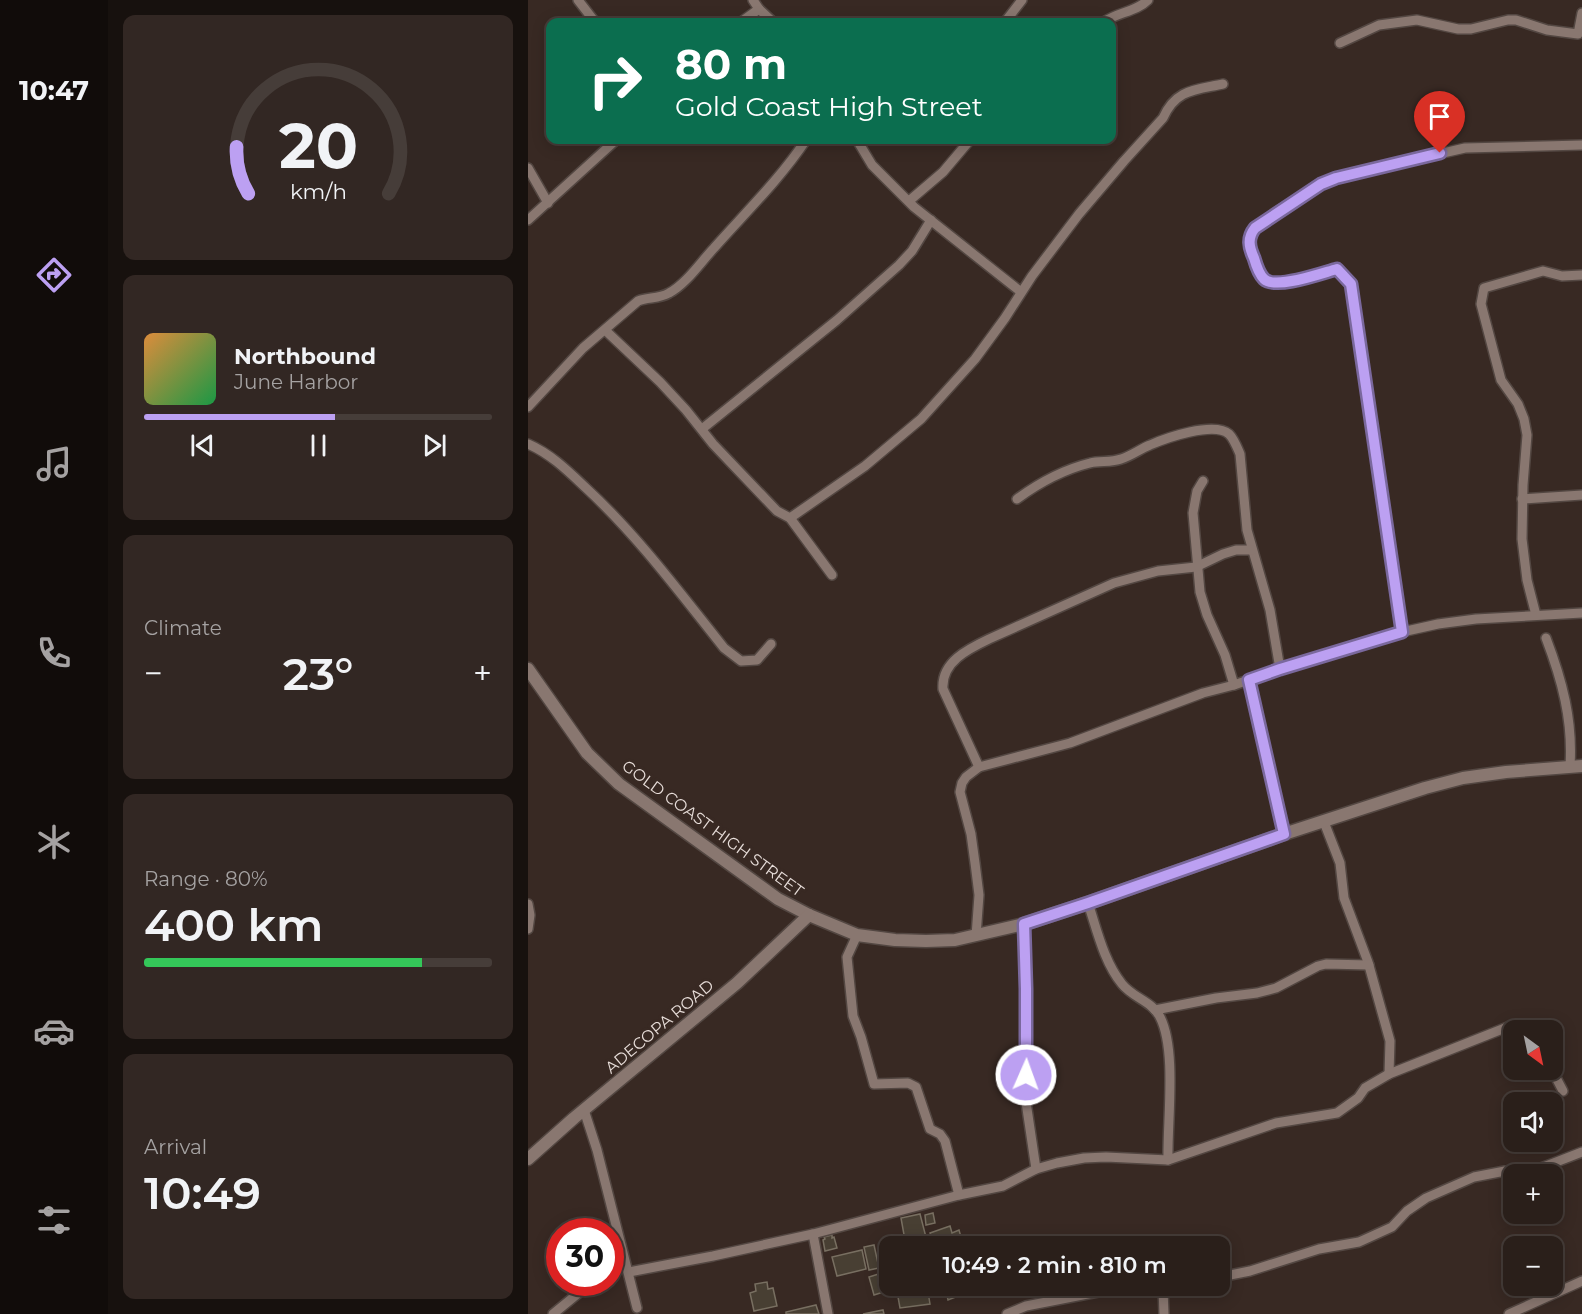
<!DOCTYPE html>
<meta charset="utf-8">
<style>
body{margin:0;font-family:Montserrat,sans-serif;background:#322723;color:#f1f3f6;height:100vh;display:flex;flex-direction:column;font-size:22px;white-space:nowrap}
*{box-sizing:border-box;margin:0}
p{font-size:20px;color:#a5a2a2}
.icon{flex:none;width:33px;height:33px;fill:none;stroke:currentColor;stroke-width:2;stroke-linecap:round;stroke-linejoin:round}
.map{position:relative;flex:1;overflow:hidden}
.drawer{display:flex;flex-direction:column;gap:15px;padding:15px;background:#17110e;width:420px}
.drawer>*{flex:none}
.top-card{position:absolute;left:18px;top:18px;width:570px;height:126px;border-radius:12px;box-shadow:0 3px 15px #0003,0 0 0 2px #463d39;background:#0b6e4f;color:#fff;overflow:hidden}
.needle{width:39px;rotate:147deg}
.fabs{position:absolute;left:975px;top:1020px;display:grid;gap:12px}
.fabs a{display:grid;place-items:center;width:60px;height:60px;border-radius:12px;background:#2a1f1a;box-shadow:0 3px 15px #0003,0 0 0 2px #463d39;font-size:30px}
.speed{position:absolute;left:18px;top:1218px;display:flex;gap:12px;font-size:30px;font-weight:700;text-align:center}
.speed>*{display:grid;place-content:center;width:78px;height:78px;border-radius:50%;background:#2a1f1a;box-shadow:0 3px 15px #0003,0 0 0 2px #463d39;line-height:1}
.speed .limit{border:9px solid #d22;background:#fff;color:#111}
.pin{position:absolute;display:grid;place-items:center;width:51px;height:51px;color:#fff;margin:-62px -26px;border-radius:50% 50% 50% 0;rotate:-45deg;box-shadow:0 0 6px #0007}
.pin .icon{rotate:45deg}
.me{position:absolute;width:66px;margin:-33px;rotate:2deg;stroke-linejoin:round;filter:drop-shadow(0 0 4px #0008)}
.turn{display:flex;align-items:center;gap:21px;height:126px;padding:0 30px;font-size:27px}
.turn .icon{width:78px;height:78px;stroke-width:2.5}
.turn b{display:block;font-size:42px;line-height:51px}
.big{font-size:45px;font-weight:600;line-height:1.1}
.drawer .card{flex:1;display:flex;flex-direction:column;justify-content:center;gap:9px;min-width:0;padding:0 21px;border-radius:12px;background:#322723}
.drawer .dial{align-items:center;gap:0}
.dial svg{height:156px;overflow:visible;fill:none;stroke:#463d39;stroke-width:7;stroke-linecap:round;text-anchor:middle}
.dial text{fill:#f1f3f6;stroke:none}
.song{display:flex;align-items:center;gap:18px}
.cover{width:72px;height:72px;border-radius:9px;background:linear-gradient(135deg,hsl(30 70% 55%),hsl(140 70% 35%))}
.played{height:6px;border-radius:3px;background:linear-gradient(90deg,#bca0f2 55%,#463d39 55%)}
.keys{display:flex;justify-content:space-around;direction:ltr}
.heat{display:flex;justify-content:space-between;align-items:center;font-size:33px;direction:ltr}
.charge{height:9px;border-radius:4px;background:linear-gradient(90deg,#34c759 80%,#463d39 0)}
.trip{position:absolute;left:351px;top:1236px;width:351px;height:60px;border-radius:12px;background:#2a1f1a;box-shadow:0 3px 15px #0003,0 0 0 2px #463d39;font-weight:600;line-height:60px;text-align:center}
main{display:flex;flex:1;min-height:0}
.tabs{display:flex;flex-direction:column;width:108px;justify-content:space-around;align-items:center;background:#110c0a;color:#a5a2a2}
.tabs .icon{width:42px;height:42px}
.tabs .on{color:#bca0f2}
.tabs b{font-size:27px;color:#f1f3f6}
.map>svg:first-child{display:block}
.building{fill:#483f33;stroke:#786f61;stroke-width:1.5}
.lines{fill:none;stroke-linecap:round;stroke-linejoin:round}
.minor-casing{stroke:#534742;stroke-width:12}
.tertiary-casing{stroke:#534742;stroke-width:15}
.minor{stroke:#897770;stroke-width:9}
.tertiary{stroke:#897770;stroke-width:12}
.route-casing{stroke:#7a689d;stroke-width:15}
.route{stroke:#bca0f2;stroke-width:10}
.labels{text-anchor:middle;stroke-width:6;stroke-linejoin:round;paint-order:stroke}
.street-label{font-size:16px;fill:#e8deda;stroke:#382923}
</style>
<main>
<nav class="tabs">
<b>10:47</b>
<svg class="icon on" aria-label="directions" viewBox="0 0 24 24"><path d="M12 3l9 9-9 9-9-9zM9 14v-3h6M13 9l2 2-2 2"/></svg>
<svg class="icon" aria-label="music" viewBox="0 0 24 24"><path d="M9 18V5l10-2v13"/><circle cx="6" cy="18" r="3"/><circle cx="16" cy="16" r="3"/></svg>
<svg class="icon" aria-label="phone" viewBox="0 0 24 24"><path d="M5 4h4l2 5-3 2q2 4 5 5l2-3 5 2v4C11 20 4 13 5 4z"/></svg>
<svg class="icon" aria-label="climate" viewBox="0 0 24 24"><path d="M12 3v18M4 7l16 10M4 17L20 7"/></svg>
<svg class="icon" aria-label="car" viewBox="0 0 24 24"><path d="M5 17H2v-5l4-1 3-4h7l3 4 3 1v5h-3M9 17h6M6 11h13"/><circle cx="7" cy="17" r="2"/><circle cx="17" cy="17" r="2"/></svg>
<svg class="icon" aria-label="filters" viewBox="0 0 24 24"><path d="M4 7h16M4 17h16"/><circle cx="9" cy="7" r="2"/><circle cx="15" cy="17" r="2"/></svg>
</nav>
<section class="drawer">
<div class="card dial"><svg viewBox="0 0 100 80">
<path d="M14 69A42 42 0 1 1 86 69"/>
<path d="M14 69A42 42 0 0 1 8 45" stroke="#bca0f2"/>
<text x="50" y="56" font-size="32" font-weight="700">20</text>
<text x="50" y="72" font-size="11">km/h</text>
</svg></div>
<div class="card">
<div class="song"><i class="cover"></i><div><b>Northbound</b><p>June Harbor</p></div></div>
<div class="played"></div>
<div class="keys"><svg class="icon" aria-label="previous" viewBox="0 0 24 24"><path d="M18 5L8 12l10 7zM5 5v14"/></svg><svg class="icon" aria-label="pause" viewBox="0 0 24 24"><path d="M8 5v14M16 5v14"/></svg><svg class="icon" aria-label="next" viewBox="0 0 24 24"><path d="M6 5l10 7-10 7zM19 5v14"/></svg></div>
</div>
<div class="card"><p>Climate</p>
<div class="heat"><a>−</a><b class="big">23°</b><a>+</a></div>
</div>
<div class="card"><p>Range · 80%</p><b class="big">400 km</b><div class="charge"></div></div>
<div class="card"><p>Arrival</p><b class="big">10:49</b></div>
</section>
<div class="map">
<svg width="1054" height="1314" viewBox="0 0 1054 1314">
<rect width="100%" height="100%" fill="#382923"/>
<g class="building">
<polygon points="405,1213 407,1223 398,1225 397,1215"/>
<polygon points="392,1214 400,1245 378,1246 373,1218"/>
<polygon points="422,1226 424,1233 431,1230 435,1244 433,1246 406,1246 402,1233"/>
<polygon points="304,1235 304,1238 306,1237 309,1248 297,1251 295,1240 297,1239 296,1237"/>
<polygon points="346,1245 351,1268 341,1270 336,1247"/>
<polygon points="334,1250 338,1269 309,1276 304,1257"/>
<polygon points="360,1271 362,1286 364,1286 365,1289 346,1295 341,1277"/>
<polygon points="239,1282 240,1289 245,1288 249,1306 226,1311 222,1293 228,1291 227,1284"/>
<polygon points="368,1286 399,1286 402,1304 372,1308"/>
<polygon points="417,1286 436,1286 438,1293 420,1300"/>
<polygon points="442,1286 469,1286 470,1290 454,1295 452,1291 445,1293"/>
<polygon points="288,1305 291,1314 258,1314 258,1312"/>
<polygon points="355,1310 356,1314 335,1314"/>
</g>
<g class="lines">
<defs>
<g id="minor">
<polyline points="50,0 67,22"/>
<polyline points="231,9 245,22"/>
<polyline points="213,22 231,9 225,0"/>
<polyline points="477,22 494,0"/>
<path d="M576,22C590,12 608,12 620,0"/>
<polyline points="812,43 851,25 889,20 930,29 943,29 980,20 988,20 1019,30 1050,34 1054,13"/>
<polyline points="329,140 344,165 386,207 493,292"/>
<polyline points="0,168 20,203"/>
<polyline points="381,201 415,172 442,140"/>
<polyline points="0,220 88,140"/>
<polyline points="77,330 132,382 158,410 185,444 249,511 262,518 304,575"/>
<path d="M0,407L55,348L110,301C120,297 131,299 141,293C158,284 172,263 186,248C217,213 252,179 278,140"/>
<polyline points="174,429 309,320 371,265 384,251 403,220"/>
<path d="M0,444C23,454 40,471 58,488C110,536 152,593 196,648L213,661L229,660L243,644"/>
<polyline points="675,481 669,491 665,513 672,592 679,615 697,655 706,685"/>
<path d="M489,499C512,482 534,470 562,463C572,460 582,463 593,459C603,456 612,449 622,445C638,438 686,421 701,434C706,439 709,447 712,454L719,530L742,610L752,669"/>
<polyline points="994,499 1054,495"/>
<path d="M262,518L337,466L393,419L447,359L477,318L504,276L551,214L596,161L635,118C648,89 667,90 695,84"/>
<polyline points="1008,615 999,580 994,539 995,485 999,435 996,419 990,404 973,380 953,304 956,288 1015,271 1034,276 1054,275"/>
<path d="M874,632L823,284L809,269C787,275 761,286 739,281L734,277L722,250L721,238L724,232L745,214L793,185L818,175L937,148L1054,145"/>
<path d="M1018,638C1034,680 1045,720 1042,766"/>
<polyline points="721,680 756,834"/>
<path d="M451,767L415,689C413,662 440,649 461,639L586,583L630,571L668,567L695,554L708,550H724"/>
<polyline points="796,822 812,863 816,898 840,962 862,1041 861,1074"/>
<path d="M560,903C569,930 576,962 594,984C605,998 624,1001 632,1017C649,1050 639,1122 640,1160"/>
<polyline points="0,904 2,915 0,929"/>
<polyline points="496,924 498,989 498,1102 508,1169"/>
<polyline points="329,935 319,957 325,1016 333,1037 346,1084 380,1083 388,1087 402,1129 412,1134 417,1141 431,1195"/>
<polyline points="448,936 451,895 447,863 443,834 432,792 434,783 438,777 451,767 542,743 675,693 706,685 752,669 874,632 910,624 948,619 1054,613"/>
<polyline points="627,1010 688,998 729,993 748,988 790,966 798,964 841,965"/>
<polyline points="1024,1070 1035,1091"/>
<polyline points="56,1110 69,1150 109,1308"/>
<polyline points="285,1234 300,1314"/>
<polyline points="82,1269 90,1263"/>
<polyline points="101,1272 185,1256 285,1234 431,1195 475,1186 508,1169 529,1163 556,1158 578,1157 640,1160 748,1123 809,1113 830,1098 837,1088 861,1074 982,1026 994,1024 1002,1030"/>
<polyline points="692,1277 722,1271 791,1249 831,1242 864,1227 879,1211 898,1198 946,1177 977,1171 1005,1171 1054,1152"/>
<polyline points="635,1289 636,1314"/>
<polyline points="25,1314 64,1282"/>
<polyline points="479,1314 498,1306 575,1291 605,1292 653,1286"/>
<polyline points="981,1314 1054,1281"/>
</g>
<g id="tertiary">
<polyline points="0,669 59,753 91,784 250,899 281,915 329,935 367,940 398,941 427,940 496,924 560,903 756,834 897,788 935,778 978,772 1054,766"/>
<polyline points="0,1159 46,1118 209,983 281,915"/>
</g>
</defs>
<use href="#minor" class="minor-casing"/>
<use href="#tertiary" class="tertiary-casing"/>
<use href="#minor" class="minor"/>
<use href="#tertiary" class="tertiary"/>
</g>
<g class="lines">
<defs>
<path id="route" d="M498,1075V989L496,924L560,903L756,834L721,680L752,669L874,632L823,284L809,269C794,273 748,290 736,279C731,274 728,265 726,258C721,247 719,238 727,228L793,184L808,178L912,153"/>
</defs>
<use href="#route" class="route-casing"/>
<use href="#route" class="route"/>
</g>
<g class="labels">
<g class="street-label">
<text transform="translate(185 828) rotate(36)" y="6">GOLD COAST HIGH STREET</text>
<text transform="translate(131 1026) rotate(-40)" y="6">ADECOPA ROAD</text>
</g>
</g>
</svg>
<div class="fabs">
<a><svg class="needle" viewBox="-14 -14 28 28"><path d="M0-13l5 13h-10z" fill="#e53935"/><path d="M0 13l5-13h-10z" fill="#a5a2a2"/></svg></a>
<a><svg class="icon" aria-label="sound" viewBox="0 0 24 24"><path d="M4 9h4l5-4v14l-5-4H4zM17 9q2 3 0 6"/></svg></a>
<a>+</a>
<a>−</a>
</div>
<div class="speed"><div class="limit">30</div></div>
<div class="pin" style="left:912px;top:153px;background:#d93025"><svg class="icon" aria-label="arrive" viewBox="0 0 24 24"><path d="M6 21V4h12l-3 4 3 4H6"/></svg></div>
<svg class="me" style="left:498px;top:1075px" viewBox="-20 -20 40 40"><circle r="17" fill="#bca0f2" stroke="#fff" stroke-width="3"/><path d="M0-11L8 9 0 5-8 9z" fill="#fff"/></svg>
<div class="trip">10:49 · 2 min · 810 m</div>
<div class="top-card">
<div class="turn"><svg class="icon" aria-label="right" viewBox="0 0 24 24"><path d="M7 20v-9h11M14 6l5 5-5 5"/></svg><div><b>80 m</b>Gold Coast High Street</div></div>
</div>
</div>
</main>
